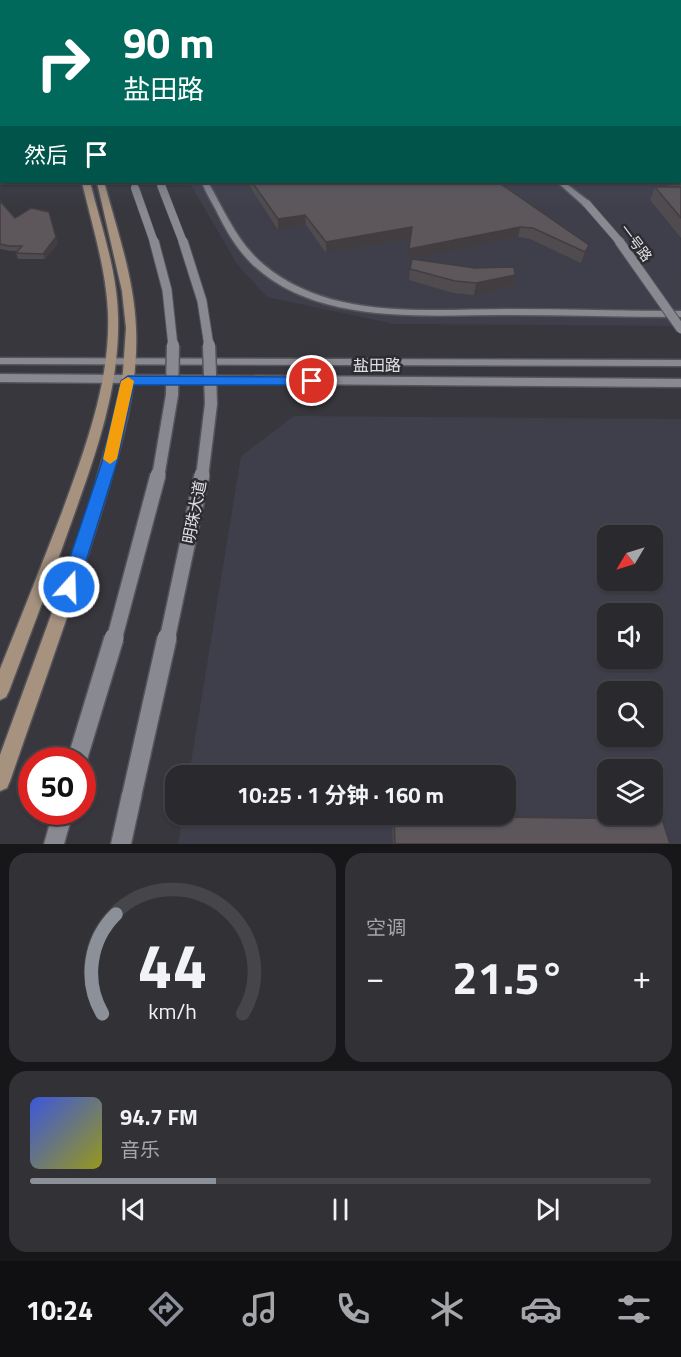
<!DOCTYPE html>
<html lang="zh">
<meta charset="utf-8">
<style>
body{margin:0;font-family:"Titillium Web","Noto Sans SC",sans-serif;background:#313136;color:#f1f3f6;height:100vh;display:flex;flex-direction:column;font-size:22px;white-space:nowrap}
*{box-sizing:border-box;margin:0}
p{font-size:20px;color:#a5a6aa}
.icon{flex:none;width:33px;height:33px;fill:none;stroke:currentColor;stroke-width:2;stroke-linecap:round;stroke-linejoin:round}
.map{position:relative;height:844px;overflow:hidden}
.panel{display:flex;flex-direction:column;gap:9px;padding:9px;background:#171719;flex:1}
.panel>*{flex:none}
.guide{position:absolute;left:0px;top:0px;width:681px;height:183px;box-shadow:0 2px 4px #0004,0 0 0 2px #45454a;background:#00695c;color:#fff;overflow:hidden}
.needle{width:39px;rotate:232deg}
.controls{position:absolute;left:597px;top:525px;display:grid;gap:12px}
.controls a{display:grid;place-items:center;width:66px;height:66px;border-radius:12px;background:#29292e;box-shadow:0 2px 4px #0004,0 0 0 2px #45454a;font-size:30px}
.speed{position:absolute;left:18px;top:747px;display:flex;gap:12px;font-size:30px;font-weight:700;text-align:center}
.speed>*{display:grid;place-content:center;width:78px;height:78px;border-radius:50%;background:#29292e;box-shadow:0 2px 4px #0004,0 0 0 2px #45454a;line-height:1}
.speed .limit{border:9px solid #d22;background:#fff;color:#111}
.pin{position:absolute;display:grid;place-items:center;width:51px;height:51px;color:#fff;margin:-26px;border:3px solid #fff;border-radius:50%;box-shadow:0 2px 6px #0007}
.me{position:absolute;width:66px;margin:-33px;rotate:20deg;stroke-linejoin:round;filter:drop-shadow(0 0 4px #0008)}
.turn{display:flex;align-items:center;gap:21px;height:126px;padding:0 24px;font-size:27px}
.turn .icon{width:78px;height:78px;stroke-width:2.5}
.turn b{display:block;font-size:42px;line-height:51px}
.then{display:flex;align-items:center;height:57px;padding:0 24px;background:#0003;gap:12px;font-size:22px}
.big{font-size:45px;font-weight:700;line-height:1.1}
.panel .card{flex:1;display:flex;flex-direction:column;justify-content:center;gap:9px;min-width:0;padding:0 21px;border-radius:18px;background:#313136}
.panel .dial{align-items:center;gap:0}
.dial svg{height:156px;overflow:visible;fill:none;stroke:#45454a;stroke-width:7;stroke-linecap:round;text-anchor:middle}
.dial text{fill:#f1f3f6;stroke:none}
.song{display:flex;align-items:center;gap:18px}
.cover{width:72px;height:72px;border-radius:9px;background:linear-gradient(135deg,hsl(230 70% 55%),hsl(60 70% 35%))}
.played{height:6px;border-radius:3px;background:linear-gradient(90deg,#8c9099 30%,#45454a 30%)}
.keys{display:flex;justify-content:space-around;direction:ltr}
.heat{display:flex;justify-content:space-between;align-items:center;font-size:33px;direction:ltr}
.panel .tiles{flex:1;display:grid;gap:9px;grid-template-columns:1fr 1fr}
.card:last-child{grid-column:span 2}
.trip{position:absolute;left:165px;top:765px;width:351px;height:60px;border-radius:18px;background:#29292e;box-shadow:0 2px 4px #0004,0 0 0 2px #45454a;font-weight:700;line-height:60px;text-align:center}
.dock{display:flex;height:96px;justify-content:space-around;align-items:center;background:#101012;color:#a5a6aa}
.dock .icon{width:42px;height:42px}
.dock .selected{color:#8c9099}
.dock b{font-size:27px;color:#f1f3f6}
.map>svg:first-child{display:block}
.built{fill:#3f3f4b;fill-rule:evenodd}
.lines{fill:none;stroke-linecap:round;stroke-linejoin:round}
.minor-casing{stroke:#54545a;stroke-width:3}
.tertiary-casing{stroke:#54545a;stroke-width:3}
.secondary-casing{stroke:#54545a;stroke-width:3}
.minor{fill:#898991;fill-rule:evenodd}
.tertiary{fill:#898991;fill-rule:evenodd}
.secondary{fill:#a6927f;fill-rule:evenodd}
.tertiary-bridge-far4-casing{stroke:#54545a;stroke-width:9;stroke-linecap:butt}
.tertiary-bridge-far3-casing{stroke:#54545a;stroke-width:11;stroke-linecap:butt}
.tertiary-bridge-far2-casing{stroke:#54545a;stroke-width:15;stroke-linecap:butt}
.tertiary-bridge-far1-casing{stroke:#54545a;stroke-width:18;stroke-linecap:butt}
.tertiary-bridge-casing{stroke:#54545a;stroke-width:22;stroke-linecap:butt}
.tertiary-bridge-far4{stroke:#898991;stroke-width:8}
.tertiary-bridge-far3{stroke:#898991;stroke-width:9}
.tertiary-bridge-far2{stroke:#898991;stroke-width:12}
.tertiary-bridge-far1{stroke:#898991;stroke-width:15}
.tertiary-bridge{stroke:#898991;stroke-width:19}
.wall{fill:#504b4f}
.shaded-wall{fill:#413d40}
.building{fill:#5d575c;stroke:#413d40;stroke-width:1.5}
.route{fill:#1a73e8;stroke:#114b97;stroke-width:1.5}
.slow{fill:#f59e0b}
.labels{text-anchor:middle;stroke-width:5;stroke-linejoin:round;paint-order:stroke}
.far-street-label{font-size:14px;fill:#e0e0e4;stroke:#2d2c33}
.street-label{font-size:16px;fill:#e0e0e4;stroke:#2d2c33}
</style>
<div class="map">
<svg width="681" height="844" viewBox="0 0 681 844">
<rect width="100%" height="100%" fill="#37373d"/>
<g class="built">
<polygon points="680,93 681,326 394,324 267,297 237,264 189,182 680,182"/>
<path d="M294,416L681,419V844H178L183,815L506,814V776L189,775L241,456ZM608,536H652V580H608ZM608,614H652V658H608ZM608,692H652V736H608ZM608,770H652V814H608Z"/>
</g>
<g class="lines">
<defs>
<path id="minor" d="M202,182H208C224,210 237,242 263,264C330,321 428,309 508,309C566,309 623,311 681,311V317C623,317 566,315 508,315C425,315 315,326 251,263C236,248 225,229 216,210C211,201 205,191 202,182Z"/>
<g id="tertiary">
<polygon points="557,182 564,182 590,202 590,206 584,206"/>
<polygon points="0,358 681,360 681,366 0,364"/>
<polygon points="0,374 681,379 681,387 0,382"/>
<polygon points="132,784 139,787 142,794 131,844 111,844 122,794 125,787"/>
<polygon points="53,812 73,812 64,844 44,844"/>
</g>
<g id="secondary">
<path d="M82,182H90C101,226 117,270 118,316C120,385 97,451 74,515C53,574 31,633 9,691L6,697L0,700V669C21,617 42,564 62,512C85,449 111,380 108,312C106,268 92,225 82,182Z"/>
<path d="M97,182H104C117,230 134,278 136,328C139,393 118,457 99,519C72,607 40,694 10,781L7,788L0,791V755L54,607L90,502L115,416L123,372L126,328L122,291Z"/>
</g>
</defs>
<use href="#minor" class="minor-casing"/>
<use href="#tertiary" class="tertiary-casing"/>
<use href="#secondary" class="secondary-casing"/>
<use href="#minor" class="minor"/>
<use href="#tertiary" class="tertiary"/>
<use href="#secondary" class="secondary"/>
<defs>
<g id="tertiary-bridge-far4">
<polyline points="161,185 183,242"/>
<polyline points="135,188 154,242"/>
<polyline points="587,204 620,242"/>
</g>
<g id="tertiary-bridge-far3">
<polyline points="154,241 167,290 173,346"/>
<polyline points="183,241 202,301 209,346"/>
<polyline points="619,241 681,329"/>
</g>
<g id="tertiary-bridge-far2">
<polyline points="158,477 172,395 173,345"/>
<polyline points="202,477 211,404 209,345"/>
</g>
<g id="tertiary-bridge-far1">
<polyline points="114,640 158,475"/>
<polyline points="167,640 202,475"/>
</g>
<g id="tertiary-bridge">
<polyline points="77,760 114,638"/>
<polyline points="132,794 167,638"/>
</g>
</defs>
<use href="#tertiary-bridge-far4" class="tertiary-bridge-far4-casing"/>
<use href="#tertiary-bridge-far3" class="tertiary-bridge-far3-casing"/>
<use href="#tertiary-bridge-far2" class="tertiary-bridge-far2-casing"/>
<use href="#tertiary-bridge-far1" class="tertiary-bridge-far1-casing"/>
<use href="#tertiary-bridge" class="tertiary-bridge-casing"/>
<use href="#tertiary-bridge-far4" class="tertiary-bridge-far4"/>
<use href="#tertiary-bridge-far3" class="tertiary-bridge-far3"/>
<use href="#tertiary-bridge-far2" class="tertiary-bridge-far2"/>
<use href="#tertiary-bridge-far1" class="tertiary-bridge-far1"/>
<use href="#tertiary-bridge" class="tertiary-bridge"/>
</g>
<g class="wall">
<polygon points="681,106 681,238 650,200 655,187 671,187 665,182 680,182 680,109"/>
<polygon points="247,182 512,182 512,185 504,186 589,245 586,256 581,263 530,239 518,237 408,260 411,238 326,253 306,225 278,230"/>
<polygon points="0,201 15,218 58,243 45,259 18,259 16,253 18,251 11,251 0,249"/>
<polygon points="410,269 515,275 513,286 474,295 453,293 409,280"/>
<polygon points="394,816 670,844 393,844 392,824"/>
</g>
<g class="shaded-wall">
<polygon points="493,182 512,182 512,185 492,188"/>
<polygon points="49,212 58,243 45,259 43,254"/>
<polygon points="305,215 306,225 278,230 278,219"/>
<polygon points="412,227 411,238 326,253 326,242"/>
<polygon points="520,227 518,237 408,260 409,249"/>
<polygon points="589,245 586,256 581,263 585,252"/>
<polygon points="515,275 513,286 474,295 476,283"/>
</g>
<g class="building">
<polygon points="680,109 681,109 681,181 680,179"/>
<polygon points="252,182 498,182 589,245 585,252 533,228 520,227 409,249 412,227 326,242 305,215 278,219"/>
<polygon points="655,187 681,187 681,218"/>
<polygon points="0,201 15,218 31,208 49,212 56,237 43,254 16,253 22,246 9,246 0,244"/>
<polygon points="412,259 475,268 514,267 515,275 476,283 455,281 410,269"/>
<polygon points="394,816 662,819 670,844 395,844"/>
</g>
<linearGradient id="sky" x2="0" y2="1"><stop stop-color="#1e1e22"/><stop offset="0.44" stop-color="#4d5362"/><stop offset="1" stop-color="#4d5362" stop-opacity="0"/></linearGradient>
<rect width="681" height="211" fill="url(#sky)"/>
<polygon class="route" points="128,376 312,377 319,381 312,385 134,385 117,462 78,587 75,592 69,595 63,592 60,587 102,462 121,381"/>
<polygon class="slow" points="128,377 134,381 117,459 110,464 103,459 121,381"/>
<g class="labels">
<g class="far-street-label">
<text transform="translate(636 243) rotate(53)" y="5">一号路</text>
</g>
<g class="street-label">
<text x="377" y="371">盐田路</text>
<text transform="translate(194 512) rotate(-79)" y="6">明珠大道</text>
</g>
</g>
</svg>
<div class="controls">
<a><svg class="needle" viewBox="-14 -14 28 28"><path d="M0-13l5 13h-10z" fill="#e53935"/><path d="M0 13l5-13h-10z" fill="#a5a6aa"/></svg></a>
<a><svg class="icon" aria-label="sound" viewBox="0 0 24 24"><path d="M4 9h4l5-4v14l-5-4H4zM17 9q2 3 0 6"/></svg></a>
<a><svg class="icon" aria-label="search" viewBox="0 0 24 24"><circle cx="10" cy="10" r="6"/><path d="M15 15l6 6"/></svg></a>
<a><svg class="icon" aria-label="layers" viewBox="0 0 24 24"><path d="M12 4l9 5-9 5-9-5zM3 14l9 5 9-5"/></svg></a>
</div>
<div class="speed"><div class="limit">50</div></div>
<div class="pin" style="left:312px;top:381px;background:#d93025"><svg class="icon" aria-label="arrive" viewBox="0 0 24 24"><path d="M6 21V4h12l-3 4 3 4H6"/></svg></div>
<svg class="me" style="left:69px;top:587px" viewBox="-20 -20 40 40"><circle r="17" fill="#1a73e8" stroke="#fff" stroke-width="3"/><path d="M0-11L8 9 0 5-8 9z" fill="#fff"/></svg>
<div class="trip">10:25 · 1 分钟 · 160 m</div>
<div class="guide">
<div class="turn"><svg class="icon" aria-label="right" viewBox="0 0 24 24"><path d="M7 20v-9h11M14 6l5 5-5 5"/></svg><div><b>90 m</b>盐田路</div></div>
<div class="then">然后<svg class="icon" aria-label="arrive" viewBox="0 0 24 24"><path d="M6 21V4h12l-3 4 3 4H6"/></svg></div>
</div>
</div>
<section class="panel">
<div class="tiles">
<div class="card dial"><svg viewBox="0 0 100 80">
<path d="M14 69A42 42 0 1 1 86 69"/>
<path d="M14 69A42 42 0 0 1 21 18" stroke="#8c9099"/>
<text x="50" y="56" font-size="32" font-weight="700">44</text>
<text x="50" y="72" font-size="11">km/h</text>
</svg></div>
<div class="card"><p>空调</p>
<div class="heat"><a>−</a><b class="big">21.5°</b><a>+</a></div>
</div>
<div class="card">
<div class="song"><i class="cover"></i><div><b>94.7 FM</b><p>音乐</p></div></div>
<div class="played"></div>
<div class="keys"><svg class="icon" aria-label="previous" viewBox="0 0 24 24"><path d="M18 5L8 12l10 7zM5 5v14"/></svg><svg class="icon" aria-label="pause" viewBox="0 0 24 24"><path d="M8 5v14M16 5v14"/></svg><svg class="icon" aria-label="next" viewBox="0 0 24 24"><path d="M6 5l10 7-10 7zM19 5v14"/></svg></div>
</div>
</div>
</section>
<nav class="dock">
<b>10:24</b>
<svg class="icon selected" aria-label="directions" viewBox="0 0 24 24"><path d="M12 3l9 9-9 9-9-9zM9 14v-3h6M13 9l2 2-2 2"/></svg>
<svg class="icon" aria-label="music" viewBox="0 0 24 24"><path d="M9 18V5l10-2v13"/><circle cx="6" cy="18" r="3"/><circle cx="16" cy="16" r="3"/></svg>
<svg class="icon" aria-label="phone" viewBox="0 0 24 24"><path d="M5 4h4l2 5-3 2q2 4 5 5l2-3 5 2v4C11 20 4 13 5 4z"/></svg>
<svg class="icon" aria-label="climate" viewBox="0 0 24 24"><path d="M12 3v18M4 7l16 10M4 17L20 7"/></svg>
<svg class="icon" aria-label="car" viewBox="0 0 24 24"><path d="M5 17H2v-5l4-1 3-4h7l3 4 3 1v5h-3M9 17h6M6 11h13"/><circle cx="7" cy="17" r="2"/><circle cx="17" cy="17" r="2"/></svg>
<svg class="icon" aria-label="filters" viewBox="0 0 24 24"><path d="M4 7h16M4 17h16"/><circle cx="9" cy="7" r="2"/><circle cx="15" cy="17" r="2"/></svg>
</nav>
